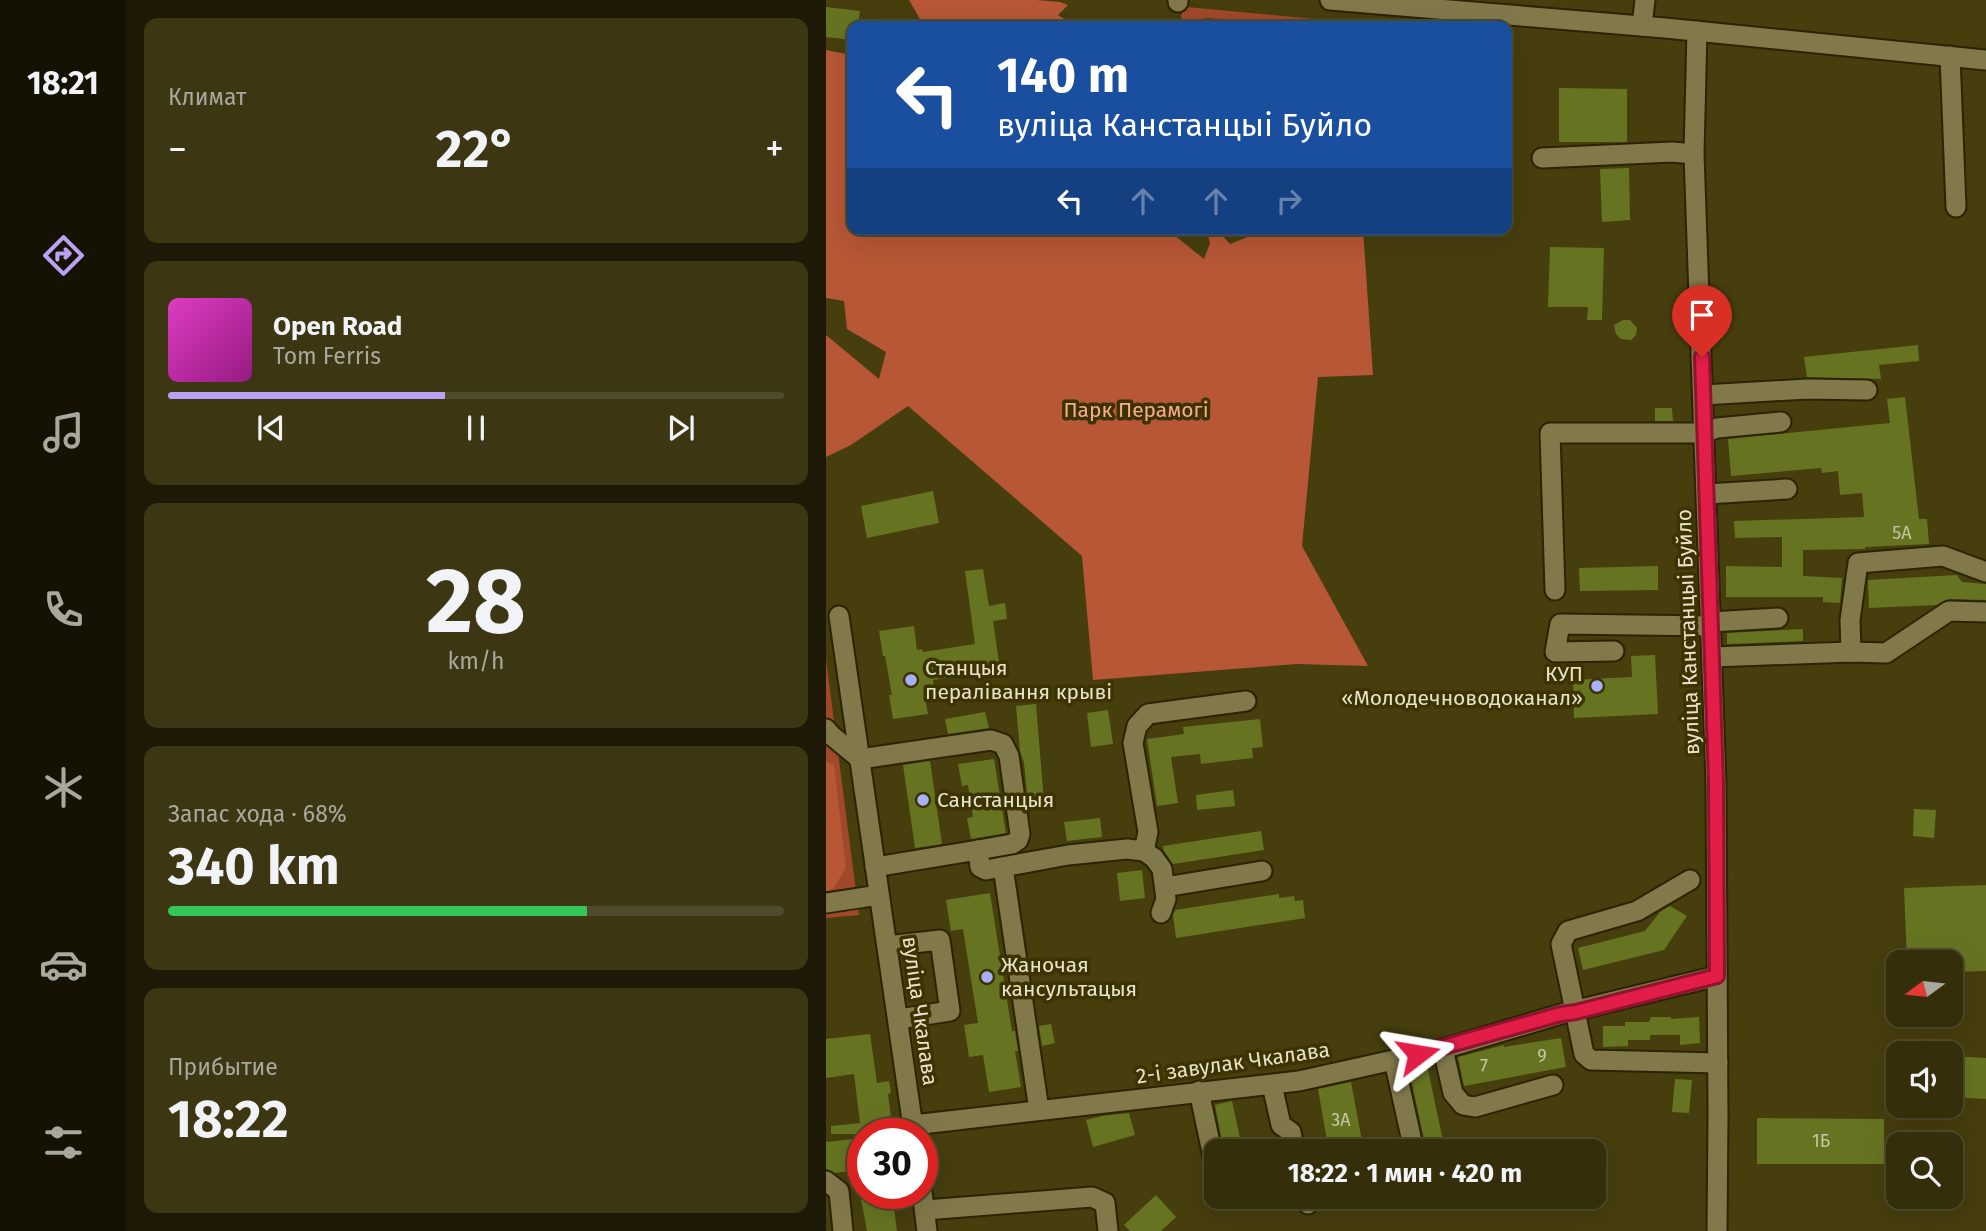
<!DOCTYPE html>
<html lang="ru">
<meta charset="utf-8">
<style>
body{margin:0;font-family:"Fira Sans",sans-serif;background:#3c3613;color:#f1f3f6;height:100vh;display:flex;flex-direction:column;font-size:26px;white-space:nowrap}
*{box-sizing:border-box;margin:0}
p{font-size:23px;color:#a9a89c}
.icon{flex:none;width:38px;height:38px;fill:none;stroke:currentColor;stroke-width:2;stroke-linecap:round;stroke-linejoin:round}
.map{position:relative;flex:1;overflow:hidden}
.sheet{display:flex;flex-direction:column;gap:18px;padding:18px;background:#1d1906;width:700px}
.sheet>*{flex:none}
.guide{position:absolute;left:21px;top:21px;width:665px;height:214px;border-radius:14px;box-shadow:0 7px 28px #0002,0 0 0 2px #4e4a2b;background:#1a4fa0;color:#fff;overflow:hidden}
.needle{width:46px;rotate:255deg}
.buttons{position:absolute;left:1060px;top:950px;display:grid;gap:14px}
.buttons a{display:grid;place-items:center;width:77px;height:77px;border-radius:14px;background:#342e0a;box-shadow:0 7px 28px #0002,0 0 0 2px #4e4a2b;font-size:35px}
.speed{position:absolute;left:21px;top:1118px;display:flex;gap:14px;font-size:35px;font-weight:700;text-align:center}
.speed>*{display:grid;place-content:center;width:91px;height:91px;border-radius:50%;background:#342e0a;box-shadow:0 7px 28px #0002,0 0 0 2px #4e4a2b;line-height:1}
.speed .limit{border:10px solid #d22;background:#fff;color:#111}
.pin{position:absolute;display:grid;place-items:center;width:60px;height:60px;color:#fff;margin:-72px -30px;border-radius:50% 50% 50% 0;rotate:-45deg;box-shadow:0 0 7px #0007}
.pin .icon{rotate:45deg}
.me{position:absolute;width:77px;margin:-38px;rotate:76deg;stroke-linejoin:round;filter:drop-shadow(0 0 5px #0008)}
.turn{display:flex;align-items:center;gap:24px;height:147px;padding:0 35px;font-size:32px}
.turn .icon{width:91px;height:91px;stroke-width:2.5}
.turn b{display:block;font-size:49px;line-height:60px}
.lanes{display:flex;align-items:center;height:66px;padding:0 35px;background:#0003;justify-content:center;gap:35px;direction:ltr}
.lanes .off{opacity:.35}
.big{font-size:52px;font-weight:700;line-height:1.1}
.sheet .widget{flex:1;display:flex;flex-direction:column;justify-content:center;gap:10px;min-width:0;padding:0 24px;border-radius:14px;background:#3c3613}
.sheet .dial{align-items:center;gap:0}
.dial b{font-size:91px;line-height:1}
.song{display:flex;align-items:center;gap:21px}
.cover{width:84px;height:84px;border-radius:10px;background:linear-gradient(135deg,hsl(310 70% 55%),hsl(310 70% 35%))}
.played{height:7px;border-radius:4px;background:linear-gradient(90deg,#bca0f2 45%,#4e4a2b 45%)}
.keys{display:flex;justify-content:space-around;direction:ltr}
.heat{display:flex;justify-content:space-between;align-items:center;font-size:38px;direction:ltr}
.charge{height:10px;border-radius:5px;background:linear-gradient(90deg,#34c759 68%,#4e4a2b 0)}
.trip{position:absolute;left:378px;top:1139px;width:402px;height:70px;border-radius:14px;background:#342e0a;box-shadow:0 7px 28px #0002,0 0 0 2px #4e4a2b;font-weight:700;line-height:70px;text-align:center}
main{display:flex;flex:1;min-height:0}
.tab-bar{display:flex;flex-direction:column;width:126px;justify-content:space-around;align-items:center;background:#151204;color:#a9a89c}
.tab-bar .icon{width:49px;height:49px}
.tab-bar .on{color:#bca0f2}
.tab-bar b{font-size:32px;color:#f1f3f6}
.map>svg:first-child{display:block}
.green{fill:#a1482a}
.forest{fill:#b75736}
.building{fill:#667422}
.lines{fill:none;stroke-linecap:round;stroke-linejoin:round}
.minor-casing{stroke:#2b2401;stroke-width:23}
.minor{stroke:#82794b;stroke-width:19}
.route-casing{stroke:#92132f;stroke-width:18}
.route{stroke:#e11d48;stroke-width:12}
.poi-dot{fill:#a8b0fc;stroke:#3c3301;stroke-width:2.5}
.labels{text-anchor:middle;stroke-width:7;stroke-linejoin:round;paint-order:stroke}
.number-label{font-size:18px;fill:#c7c7a1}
.park-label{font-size:21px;fill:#f8ab91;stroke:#3c3301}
.street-label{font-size:21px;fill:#e7e3cb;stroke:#3c3301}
.poi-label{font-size:21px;fill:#e7e3cb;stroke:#3c3301;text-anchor:start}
</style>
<main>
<nav class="tab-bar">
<b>18:21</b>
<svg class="icon on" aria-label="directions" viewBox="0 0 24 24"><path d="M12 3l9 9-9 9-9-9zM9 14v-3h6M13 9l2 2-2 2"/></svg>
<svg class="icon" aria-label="music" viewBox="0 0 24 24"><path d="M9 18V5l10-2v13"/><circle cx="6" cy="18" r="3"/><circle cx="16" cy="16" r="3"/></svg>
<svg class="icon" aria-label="phone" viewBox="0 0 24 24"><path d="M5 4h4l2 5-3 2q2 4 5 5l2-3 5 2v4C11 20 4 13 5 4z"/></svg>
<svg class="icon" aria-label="climate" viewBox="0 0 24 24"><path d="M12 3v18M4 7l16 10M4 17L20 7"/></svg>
<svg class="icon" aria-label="car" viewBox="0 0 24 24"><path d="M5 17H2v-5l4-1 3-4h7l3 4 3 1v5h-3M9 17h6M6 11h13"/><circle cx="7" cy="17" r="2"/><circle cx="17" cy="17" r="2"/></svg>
<svg class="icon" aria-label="filters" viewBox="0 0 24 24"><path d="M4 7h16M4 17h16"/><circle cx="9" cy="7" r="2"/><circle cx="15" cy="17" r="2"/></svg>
</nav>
<section class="sheet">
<div class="widget"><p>Климат</p>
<div class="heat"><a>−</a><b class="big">22°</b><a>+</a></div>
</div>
<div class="widget">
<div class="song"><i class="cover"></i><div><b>Open Road</b><p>Tom Ferris</p></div></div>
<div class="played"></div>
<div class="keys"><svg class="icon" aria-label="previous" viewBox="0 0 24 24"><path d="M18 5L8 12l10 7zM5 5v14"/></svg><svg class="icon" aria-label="pause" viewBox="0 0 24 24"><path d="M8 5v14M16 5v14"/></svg><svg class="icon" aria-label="next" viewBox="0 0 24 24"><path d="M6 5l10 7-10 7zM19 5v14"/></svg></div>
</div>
<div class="widget dial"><b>28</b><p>km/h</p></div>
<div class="widget"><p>Запас хода · 68%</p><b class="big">340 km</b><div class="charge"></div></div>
<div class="widget"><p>Прибытие</p><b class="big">18:22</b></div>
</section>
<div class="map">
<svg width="1160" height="1231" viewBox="0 0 1160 1231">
<rect width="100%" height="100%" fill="#463e0d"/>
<g class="green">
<polygon points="361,7 489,19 498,21 503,26 467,26 382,18 376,19 371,26 358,26 355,16 357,10"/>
<polygon points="0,659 33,915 0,918"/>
</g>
<g class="forest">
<polygon points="83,0 210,0 234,2 242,5 232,15 241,21 241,26 111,26 95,21"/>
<polygon points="0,50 26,55 26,229 320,229 348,235 378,259 384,243 380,229 390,229 404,244 424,236 426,229 537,229 547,375 492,377 476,546 542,666 471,664 267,680 256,556 82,406 25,445 0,457 0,335 53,379 60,352 21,329 18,301 0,298"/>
<polygon points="0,762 8,765 20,868 7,889 0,891"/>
</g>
<g class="building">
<polygon points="0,7 34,11 32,26 26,26 26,40 0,37"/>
<polygon points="733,88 801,89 801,142 733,142"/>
<polygon points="803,168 804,220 776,222 774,169"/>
<polygon points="724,247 778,248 776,320 761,320 762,307 722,307"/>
<polygon points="797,320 804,320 811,328 810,335 805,340 795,339 790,334 788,325"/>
<polygon points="1092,345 1093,361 1053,365 1055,379 981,377 978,357"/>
<polygon points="1079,397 1093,519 1101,519 1103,544 1039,547 1039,549 977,550 977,576 1016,578 1014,603 997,602 997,597 900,597 900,566 956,567 956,537 909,538 908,521 1038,517 1036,493 1014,495 1012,471 996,473 995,468 905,476 902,439 1064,423 1061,399"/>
<polygon points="829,408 846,408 847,421 829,421"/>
<polygon points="107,491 113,523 41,538 35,506"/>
<polygon points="832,566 832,590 754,591 753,568"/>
<polygon points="157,569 163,606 179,603 181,619 167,621 174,669 107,680 109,690 98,692 102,714 67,719 63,695 66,695 59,656 57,656 53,631 88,626 91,650 96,649 97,652 149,644 139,571"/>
<polygon points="1131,575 1136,582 1160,584 1160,600 1123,599 1110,605 1043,608 1042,580"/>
<polygon points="977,629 977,641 901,644 901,633"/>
<polygon points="829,655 832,714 748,718 747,680 806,677 805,656"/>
<polygon points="210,704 218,802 202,804 198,763 194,751 190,706"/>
<polygon points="282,710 287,744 265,747 261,713"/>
<polygon points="159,712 163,728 122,734 119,719"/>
<polygon points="434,719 437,747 426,748 427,758 375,764 374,754 345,757 352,803 331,806 321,739 358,734 357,727"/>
<polygon points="168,759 180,833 145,839 141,818 147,817 142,785 136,786 132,764"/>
<polygon points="104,761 116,844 89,848 77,765"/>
<polygon points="407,790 409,806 371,810 370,795"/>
<polygon points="1088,809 1110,810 1108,838 1087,836"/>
<polygon points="274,818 276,837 241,841 238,822"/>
<polygon points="435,831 438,850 347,864 338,851 337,846"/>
<polygon points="316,870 319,898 294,901 291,873"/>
<polygon points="1160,885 1160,971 1125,972 1125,962 1081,962 1078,888"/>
<polygon points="164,893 186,1031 189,1031 192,1051 189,1051 195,1087 163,1092 157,1055 143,1057 138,1025 152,1023 137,929 125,931 120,900"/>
<polygon points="453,894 453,898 468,896 469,901 477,900 479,918 350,938 347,916 349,910"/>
<polygon points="844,906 861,916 838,950 757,970 752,948 819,931 834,912"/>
<polygon points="825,1017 845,1017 845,1019 873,1017 874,1043 854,1045 854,1035 824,1035 824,1040 802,1040 802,1046 777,1047 777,1026 799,1026 799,1022 823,1022"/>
<polygon points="225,1024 229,1043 216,1046 213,1026"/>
<polygon points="44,1034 51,1083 63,1081 65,1093 62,1094 66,1125 57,1126 59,1134 5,1134 5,1126 34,1123 28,1074 0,1078 0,1039"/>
<polygon points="735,1038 740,1067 638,1086 632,1057 678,1045 678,1047"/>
<polygon points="1125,1056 1160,1058 1160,1099 1125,1097"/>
<polygon points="601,1065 617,1141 599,1144 583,1069"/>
<polygon points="849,1079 866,1080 863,1113 846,1112"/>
<polygon points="525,1082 538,1152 503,1152 492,1089"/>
<polygon points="406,1101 417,1152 398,1152 389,1105"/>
<polygon points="303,1113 309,1135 267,1147 260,1120 276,1116"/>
<polygon points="931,1118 1058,1119 1058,1164 931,1164"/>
<polygon points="37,1138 37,1169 9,1173 0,1169 0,1142"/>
<polygon points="34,1194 66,1194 71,1231 41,1231"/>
<polygon points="330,1195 350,1217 335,1231 304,1231 298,1225"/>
</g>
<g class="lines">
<defs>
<g id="minor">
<polyline points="504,0 839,28 1160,60"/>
<polyline points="352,2 352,0"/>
<polyline points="816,26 819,0"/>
<polyline points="871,31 868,154 890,783 892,1116 891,1231"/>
<polyline points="1124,56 1130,207"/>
<polyline points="716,158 846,152 868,154"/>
<polyline points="877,395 981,389 1041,390"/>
<polyline points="881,494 961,489"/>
<polyline points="729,590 724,433 878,433 891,428 955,422"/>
<polyline points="13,616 88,1134"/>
<polyline points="885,622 952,618"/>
<polyline points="788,651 729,652 734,624 886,626"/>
<polyline points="1025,652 1024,620 1032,563 1117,556 1160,572"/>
<polyline points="886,657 1025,652 1060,653 1123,611 1160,612"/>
<polyline points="0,729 5,735 34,759 165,740 177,744 183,756 194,834 192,840 186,844 152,850 49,867"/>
<polyline points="152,850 154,867 160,870 242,855 301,849 318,851 328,858 336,869 340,899 335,913"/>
<polyline points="318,851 322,832 307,743 311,726 322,714 420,701"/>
<polyline points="177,867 213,1110"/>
<polyline points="864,880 811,911 742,931 735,944 758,1054 765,1060 892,1063"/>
<polyline points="339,887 436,871"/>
<polyline points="0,903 53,895"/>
<polyline points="61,946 114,940 124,1011 73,1019"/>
<polyline points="617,1049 627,1093 637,1105 649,1107 727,1085"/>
<polyline points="568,1060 587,1146"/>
<polyline points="446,1085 455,1125 465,1132 469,1152"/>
<polyline points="373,1091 390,1171"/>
<polyline points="87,1125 473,1081 617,1049 735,1014 891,976"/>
<polyline points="0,1181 13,1191 17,1231"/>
<polyline points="96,1192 101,1231"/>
<polyline points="480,1197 482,1204"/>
<polyline points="99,1210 266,1197 279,1203 282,1231"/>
</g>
</defs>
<use href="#minor" class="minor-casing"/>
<use href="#minor" class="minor"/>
</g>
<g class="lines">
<defs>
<polyline id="route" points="592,1054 735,1014 750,1012 891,976 890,783 876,357"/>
</defs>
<use href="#route" class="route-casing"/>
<use href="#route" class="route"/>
</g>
<g class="poi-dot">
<circle cx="85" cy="680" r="7"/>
<circle cx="771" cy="686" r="7"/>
<circle cx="97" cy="800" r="7"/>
<circle cx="161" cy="977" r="7"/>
</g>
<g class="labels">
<g class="number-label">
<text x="1076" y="539">5А</text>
<text x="716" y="1062">9</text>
<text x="658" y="1072">7</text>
<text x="515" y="1126">3А</text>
<text x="995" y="1147">1Б</text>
</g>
<g class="park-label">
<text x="310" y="417">Парк Перамогі</text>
</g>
<g class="street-label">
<text transform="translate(862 632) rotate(-92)" y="7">вуліца Канстанцыі Буйло</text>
<text transform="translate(94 1011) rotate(82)" y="7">вуліца Чкалава</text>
<text transform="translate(407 1063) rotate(-8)" y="7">2-і завулак Чкалава</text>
</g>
<g class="poi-label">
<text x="99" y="675">Станцыя<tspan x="99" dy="24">пералівання крыві</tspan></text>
<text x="757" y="681" text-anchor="end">КУП<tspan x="757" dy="24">«Молодечноводоканал»</tspan></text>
<text x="111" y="807">Санстанцыя</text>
<text x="175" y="972">Жаночая<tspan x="175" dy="24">кансультацыя</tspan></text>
</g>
</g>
</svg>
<div class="buttons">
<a><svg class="needle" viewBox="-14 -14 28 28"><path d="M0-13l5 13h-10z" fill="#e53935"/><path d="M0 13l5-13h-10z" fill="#a9a89c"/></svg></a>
<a><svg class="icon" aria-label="sound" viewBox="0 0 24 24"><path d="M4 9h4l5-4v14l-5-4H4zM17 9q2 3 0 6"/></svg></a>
<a><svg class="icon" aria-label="search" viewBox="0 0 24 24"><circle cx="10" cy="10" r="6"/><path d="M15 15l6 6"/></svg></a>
</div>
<div class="speed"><div class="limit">30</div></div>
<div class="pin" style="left:876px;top:357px;background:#d93025"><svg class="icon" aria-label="arrive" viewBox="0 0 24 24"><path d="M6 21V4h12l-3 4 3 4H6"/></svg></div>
<svg class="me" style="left:592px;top:1054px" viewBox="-20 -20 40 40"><path d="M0-17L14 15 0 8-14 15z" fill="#e11d48" stroke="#fff" stroke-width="4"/></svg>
<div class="trip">18:22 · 1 мин · 420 m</div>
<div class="guide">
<div class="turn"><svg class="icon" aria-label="left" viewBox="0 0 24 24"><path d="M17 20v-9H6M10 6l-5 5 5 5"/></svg><div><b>140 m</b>вуліца Канстанцыі Буйло</div></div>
<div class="lanes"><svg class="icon" aria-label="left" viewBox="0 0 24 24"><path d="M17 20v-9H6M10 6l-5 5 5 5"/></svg><svg class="icon off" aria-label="ahead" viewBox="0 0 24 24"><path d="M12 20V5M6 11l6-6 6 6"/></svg><svg class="icon off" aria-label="ahead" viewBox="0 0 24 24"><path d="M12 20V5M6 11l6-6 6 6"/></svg><svg class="icon off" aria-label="right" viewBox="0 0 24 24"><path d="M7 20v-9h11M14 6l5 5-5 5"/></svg></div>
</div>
</div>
</main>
